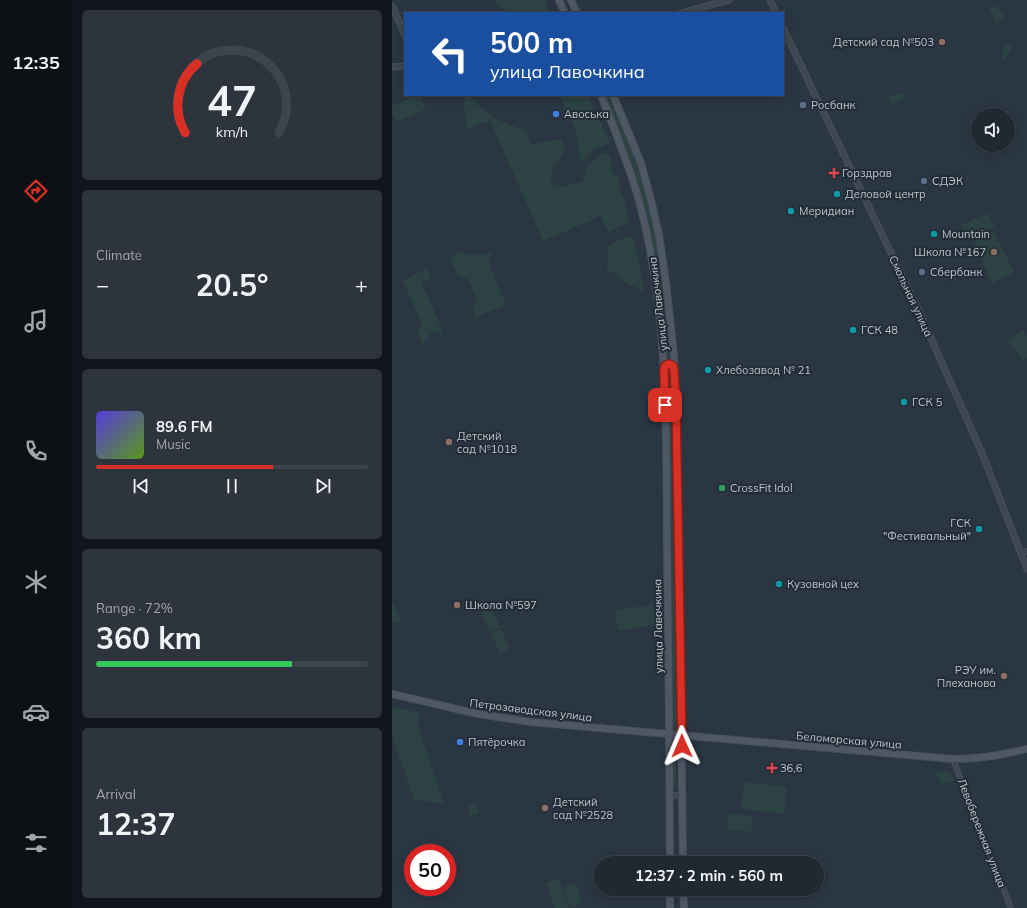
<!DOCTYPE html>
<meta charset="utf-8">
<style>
body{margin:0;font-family:Mulish,sans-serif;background:#2d343e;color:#f1f3f6;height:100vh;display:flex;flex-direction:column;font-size:15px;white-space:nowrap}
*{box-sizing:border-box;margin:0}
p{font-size:13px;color:#a2a6ac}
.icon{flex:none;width:22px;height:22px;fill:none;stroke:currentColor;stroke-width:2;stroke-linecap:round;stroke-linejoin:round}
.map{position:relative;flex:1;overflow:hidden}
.panel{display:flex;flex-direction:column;gap:10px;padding:10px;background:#12161c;width:320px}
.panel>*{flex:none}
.banner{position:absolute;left:12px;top:12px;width:380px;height:84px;border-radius:0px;box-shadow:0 2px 10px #0003,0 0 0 1px #3d444d;background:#1a4fa0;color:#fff;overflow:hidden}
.tools{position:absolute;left:579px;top:108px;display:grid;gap:8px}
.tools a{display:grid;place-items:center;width:44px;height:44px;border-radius:50%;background:#202832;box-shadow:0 2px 10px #0003,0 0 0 1px #3d444d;font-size:20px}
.speed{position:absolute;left:12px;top:844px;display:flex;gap:8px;font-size:20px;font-weight:700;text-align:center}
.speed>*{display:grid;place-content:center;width:52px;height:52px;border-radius:50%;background:#202832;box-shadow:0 2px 10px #0003,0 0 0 1px #3d444d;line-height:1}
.speed .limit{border:6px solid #d22;background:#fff;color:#111}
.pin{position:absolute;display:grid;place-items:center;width:34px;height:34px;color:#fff;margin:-17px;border-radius:8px;box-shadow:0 2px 6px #0006}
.me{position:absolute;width:44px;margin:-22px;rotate:359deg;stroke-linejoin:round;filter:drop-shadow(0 0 3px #0008)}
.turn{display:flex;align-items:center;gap:14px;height:84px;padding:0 20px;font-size:18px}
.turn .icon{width:52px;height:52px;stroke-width:2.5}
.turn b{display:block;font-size:28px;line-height:34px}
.big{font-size:30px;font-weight:700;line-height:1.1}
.panel .tile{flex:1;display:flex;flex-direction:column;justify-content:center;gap:6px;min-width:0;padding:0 14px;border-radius:6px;background:#2d343e}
.panel .dial{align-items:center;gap:0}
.dial svg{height:104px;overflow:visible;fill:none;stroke:#3d444d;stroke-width:7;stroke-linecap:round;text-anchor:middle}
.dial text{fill:#f1f3f6;stroke:none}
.song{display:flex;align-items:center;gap:12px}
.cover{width:48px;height:48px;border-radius:6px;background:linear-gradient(135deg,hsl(250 70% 55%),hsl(90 70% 35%))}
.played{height:4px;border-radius:2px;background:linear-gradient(90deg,#d93025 65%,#3d444d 65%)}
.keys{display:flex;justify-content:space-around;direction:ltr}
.heat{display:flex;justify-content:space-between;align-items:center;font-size:22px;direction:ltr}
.charge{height:6px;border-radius:3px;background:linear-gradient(90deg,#34c759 72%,#3d444d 0)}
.trip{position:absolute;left:202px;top:856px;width:230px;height:40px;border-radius:20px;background:#202832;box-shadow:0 2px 10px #0003,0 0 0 1px #3d444d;font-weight:700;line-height:40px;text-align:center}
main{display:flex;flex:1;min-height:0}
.dock{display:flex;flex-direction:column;width:72px;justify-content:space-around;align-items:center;background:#0d1014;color:#a2a6ac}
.dock .icon{width:28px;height:28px}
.dock .current{color:#d93025}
.dock b{font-size:18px;color:#f1f3f6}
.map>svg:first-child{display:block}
.green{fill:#2c4243}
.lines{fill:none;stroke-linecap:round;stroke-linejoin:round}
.minor-casing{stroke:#48515b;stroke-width:6}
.tertiary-casing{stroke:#48515b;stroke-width:7}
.secondary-casing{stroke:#48515b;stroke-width:8}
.minor{stroke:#3e4852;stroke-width:4}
.tertiary{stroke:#3e4852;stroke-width:5}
.secondary{stroke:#4d5864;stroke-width:6}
.route-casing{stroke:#8d1f18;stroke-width:10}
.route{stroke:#d93025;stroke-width:7}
.education-dot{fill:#8d6e63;stroke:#232d37;stroke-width:1.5}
.service-dot{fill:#5c6f8a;stroke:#232d37;stroke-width:1.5}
.shop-dot{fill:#3f7fe0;stroke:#232d37;stroke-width:1.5}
.health-dot{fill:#e0444e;stroke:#232d37;stroke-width:1.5}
.culture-dot{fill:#0f9aa8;stroke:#232d37;stroke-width:1.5}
.leisure-dot{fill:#2e9e5b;stroke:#232d37;stroke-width:1.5}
.labels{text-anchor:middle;stroke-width:4;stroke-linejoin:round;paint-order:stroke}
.poi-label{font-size:11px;fill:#bbc3cb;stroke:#232d37;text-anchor:start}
.street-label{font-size:11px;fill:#bbc3cb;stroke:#232d37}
</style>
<main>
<nav class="dock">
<b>12:35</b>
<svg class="icon current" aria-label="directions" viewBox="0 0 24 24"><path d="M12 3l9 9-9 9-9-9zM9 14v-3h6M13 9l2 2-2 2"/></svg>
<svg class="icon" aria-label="music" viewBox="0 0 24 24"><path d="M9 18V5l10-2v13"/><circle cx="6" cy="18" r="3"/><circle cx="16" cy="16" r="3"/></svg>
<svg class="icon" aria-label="phone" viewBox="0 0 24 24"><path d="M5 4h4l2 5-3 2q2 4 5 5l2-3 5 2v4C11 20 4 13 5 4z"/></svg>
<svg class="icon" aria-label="climate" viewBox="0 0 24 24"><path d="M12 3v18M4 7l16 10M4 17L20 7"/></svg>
<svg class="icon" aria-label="car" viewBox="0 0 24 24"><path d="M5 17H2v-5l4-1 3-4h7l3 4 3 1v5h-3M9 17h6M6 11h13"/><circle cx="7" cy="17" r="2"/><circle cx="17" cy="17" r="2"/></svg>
<svg class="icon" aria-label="filters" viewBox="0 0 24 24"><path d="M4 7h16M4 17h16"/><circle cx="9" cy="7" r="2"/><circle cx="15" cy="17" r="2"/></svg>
</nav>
<section class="panel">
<div class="tile dial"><svg viewBox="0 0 100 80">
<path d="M14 69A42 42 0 1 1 86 69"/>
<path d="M14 69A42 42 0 0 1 23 16" stroke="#d93025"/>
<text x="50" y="56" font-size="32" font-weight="700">47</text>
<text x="50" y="72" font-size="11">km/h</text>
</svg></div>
<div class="tile"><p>Climate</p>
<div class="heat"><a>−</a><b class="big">20.5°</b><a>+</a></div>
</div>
<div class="tile">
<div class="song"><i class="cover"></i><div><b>89.6 FM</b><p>Music</p></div></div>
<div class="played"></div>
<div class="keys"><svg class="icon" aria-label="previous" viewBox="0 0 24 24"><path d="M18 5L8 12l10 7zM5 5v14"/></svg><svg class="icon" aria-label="pause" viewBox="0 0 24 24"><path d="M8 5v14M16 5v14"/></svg><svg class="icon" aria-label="next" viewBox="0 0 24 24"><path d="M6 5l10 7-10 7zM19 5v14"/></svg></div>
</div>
<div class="tile"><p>Range · 72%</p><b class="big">360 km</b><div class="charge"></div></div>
<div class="tile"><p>Arrival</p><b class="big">12:37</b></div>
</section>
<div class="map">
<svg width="635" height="908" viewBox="0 0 635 908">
<rect width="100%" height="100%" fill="#2a3642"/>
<g class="green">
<polygon points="104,0 153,0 159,13 115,13 114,9 106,7 103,3"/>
<polygon points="603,5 613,17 605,22 596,10"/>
<path d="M615,42L621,46L612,61C609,55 611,47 615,42Z"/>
<polygon points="510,92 513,99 499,104 496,97"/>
<polygon points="25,95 28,95 34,109 4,122 0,113 0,106"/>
<path d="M74,95H75L104,119L134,131L139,144C151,144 158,139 170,140C174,152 171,158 161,165L159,183L171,187L191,181C196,162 197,160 215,152L219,160L220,173L227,177L228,190L234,204L236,223L216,232L209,216L151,241L98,121L86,124L76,129C72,117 71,107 74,95Z"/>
<polygon points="174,95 196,95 218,143 199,151 192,160 188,160 186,141 182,126 169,97"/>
<polygon points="209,95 221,95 241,141 259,200 282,355 290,735 277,735 275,486 267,319 247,202"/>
<polygon points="596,213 603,227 575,239 569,225"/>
<polygon points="602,232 622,272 600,283 581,242"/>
<polygon points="235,236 242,239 253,293 232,281 225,274 215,271 216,246"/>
<polygon points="67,252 84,255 101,252 98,257 98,266 114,305 84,317 80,310 85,299 76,279 66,277 58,259"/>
<polygon points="35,269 39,279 30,283 52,334 40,332 31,345 25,331 30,325 11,280"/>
<polygon points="630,330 635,336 635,358 631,361 616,341"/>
<polygon points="0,601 10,623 0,622"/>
<path d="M258,605H261C264,610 266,620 264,625L230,630H227L225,627L223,610Z"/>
<polygon points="99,607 108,627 98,632 89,612"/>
<polygon points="109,629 118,649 108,653 99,633"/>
<polygon points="0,706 27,713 26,726 53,804 22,800 0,734"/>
<rect x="280" y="757" width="4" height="31"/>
<polygon points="543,771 557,772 563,780 549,784"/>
<polygon points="352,782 395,787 392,813 390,814 351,809 349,806"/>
<polygon points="84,803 87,813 78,816 75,806"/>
<polygon points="336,813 359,816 361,819 359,831 357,832 335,830"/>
<polygon points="167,878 177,908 163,908 154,883"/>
<polygon points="184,883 190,904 178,908 171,887"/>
</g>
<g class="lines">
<defs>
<g id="minor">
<polyline points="629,553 635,551"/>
<polyline points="561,759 619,908"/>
<polyline points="278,801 279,797 283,795 288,796 290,799"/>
</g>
<g id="tertiary">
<polyline points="378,0 384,13"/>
<polyline points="0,6 13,35"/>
<polyline points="289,13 337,0"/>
<polyline points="391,28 525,307 590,453 635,569"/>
<polyline points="0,67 13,66"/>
<polyline points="272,370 273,366 277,364 281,366 282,369"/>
</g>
<g id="secondary">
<polyline points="167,0 173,13"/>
<polyline points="179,0 185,13"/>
<path d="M209,95C223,130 237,165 247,201C277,312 274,429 275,543C277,650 277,756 278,863"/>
<polyline points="221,95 249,163 259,200 267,235 274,283 282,355 286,466 291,863"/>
<path d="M0,694L86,714L139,722L561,759C587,759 610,755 635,749"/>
<polyline points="278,889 278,908"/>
<polyline points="291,889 292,908"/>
</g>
</defs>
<use href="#minor" class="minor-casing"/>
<use href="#tertiary" class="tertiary-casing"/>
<use href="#secondary" class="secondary-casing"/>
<use href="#minor" class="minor"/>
<use href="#tertiary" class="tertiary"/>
<use href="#secondary" class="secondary"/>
</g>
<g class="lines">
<defs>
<polyline id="route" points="273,405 272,370 273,366 277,364 281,366 282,370 284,405 290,746"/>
</defs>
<use href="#route" class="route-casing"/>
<use href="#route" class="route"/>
</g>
<g class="education-dot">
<circle cx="550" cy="42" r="4"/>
<circle cx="602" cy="252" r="4"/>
<circle cx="57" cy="442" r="4"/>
<circle cx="65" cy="605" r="4"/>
<circle cx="612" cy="676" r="4"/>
<circle cx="153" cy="808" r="4"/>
</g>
<g class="service-dot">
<circle cx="411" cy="105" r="4"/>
<circle cx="532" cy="181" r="4"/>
<circle cx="530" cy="272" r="4"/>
</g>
<g class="shop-dot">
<circle cx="164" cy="114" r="4"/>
<circle cx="68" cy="742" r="4"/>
</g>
<g class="health-dot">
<path d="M440 167h4v4h4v4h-4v4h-4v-4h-4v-4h4z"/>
<path d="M378 762h4v4h4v4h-4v4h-4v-4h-4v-4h4z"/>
</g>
<g class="culture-dot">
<circle cx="445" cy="194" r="4"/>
<circle cx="399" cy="211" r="4"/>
<circle cx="542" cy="234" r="4"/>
<circle cx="461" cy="330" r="4"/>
<circle cx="316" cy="370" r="4"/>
<circle cx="512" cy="402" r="4"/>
<circle cx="587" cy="529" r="4"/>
<circle cx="387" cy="584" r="4"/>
</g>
<circle class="leisure-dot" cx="330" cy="488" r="4"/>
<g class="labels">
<g class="poi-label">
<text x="542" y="46" text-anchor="end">Детский сад №503</text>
<text x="419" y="109">Росбанк</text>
<text x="172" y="118">Авоська</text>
<text x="450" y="177">Горздрав</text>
<text x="540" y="185">СДЭК</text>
<text x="453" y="198">Деловой центр</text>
<text x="407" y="215">Меридиан</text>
<text x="550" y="238">Mountain</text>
<text x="594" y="256" text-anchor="end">Школа №167</text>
<text x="538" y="276">Сбербанк</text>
<text x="469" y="334">ГСК 48</text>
<text x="324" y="374">Хлебозавод № 21</text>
<text x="520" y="406">ГСК 5</text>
<text x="65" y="440">Детский<tspan x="65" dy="13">сад №1018</tspan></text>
<text x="338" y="492">CrossFit Idol</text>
<text x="579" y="527" text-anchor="end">ГСК<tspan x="579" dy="13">"Фестивальный"</tspan></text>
<text x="395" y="588">Кузовной цех</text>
<text x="73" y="609">Школа №597</text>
<text x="604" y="674" text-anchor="end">РЭУ им.<tspan x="604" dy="13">Плеханова</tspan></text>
<text x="76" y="746">Пятёрочка</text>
<text x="388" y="772">36,6</text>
<text x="161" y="806">Детский<tspan x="161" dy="13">сад №2528</tspan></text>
</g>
<g class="street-label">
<text transform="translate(519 296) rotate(65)" y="4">Смольная улица</text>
<text transform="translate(266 304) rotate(-97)" y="4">улица Лавочкина</text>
<text transform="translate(266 626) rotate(-91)" y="4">улица Лавочкина</text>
<text transform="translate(139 710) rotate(7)" y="4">Петрозаводская улица</text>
<text transform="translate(457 740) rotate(5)" y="4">Беломорская улица</text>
<text transform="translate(590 833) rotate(69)" y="4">Левобережная улица</text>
</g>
</g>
</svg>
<div class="tools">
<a><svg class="icon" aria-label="sound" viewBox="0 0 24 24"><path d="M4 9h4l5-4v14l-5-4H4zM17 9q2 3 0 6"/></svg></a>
</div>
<div class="speed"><div class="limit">50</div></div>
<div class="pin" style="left:273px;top:405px;background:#d93025"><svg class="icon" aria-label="arrive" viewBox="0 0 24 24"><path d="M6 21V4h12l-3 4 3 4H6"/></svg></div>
<svg class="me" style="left:290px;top:746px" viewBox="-20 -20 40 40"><path d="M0-17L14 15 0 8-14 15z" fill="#d93025" stroke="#fff" stroke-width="4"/></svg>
<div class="trip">12:37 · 2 min · 560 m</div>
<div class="banner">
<div class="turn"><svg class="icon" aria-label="left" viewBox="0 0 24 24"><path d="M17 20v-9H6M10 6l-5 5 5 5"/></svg><div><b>500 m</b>улица Лавочкина</div></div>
</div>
</div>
</main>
